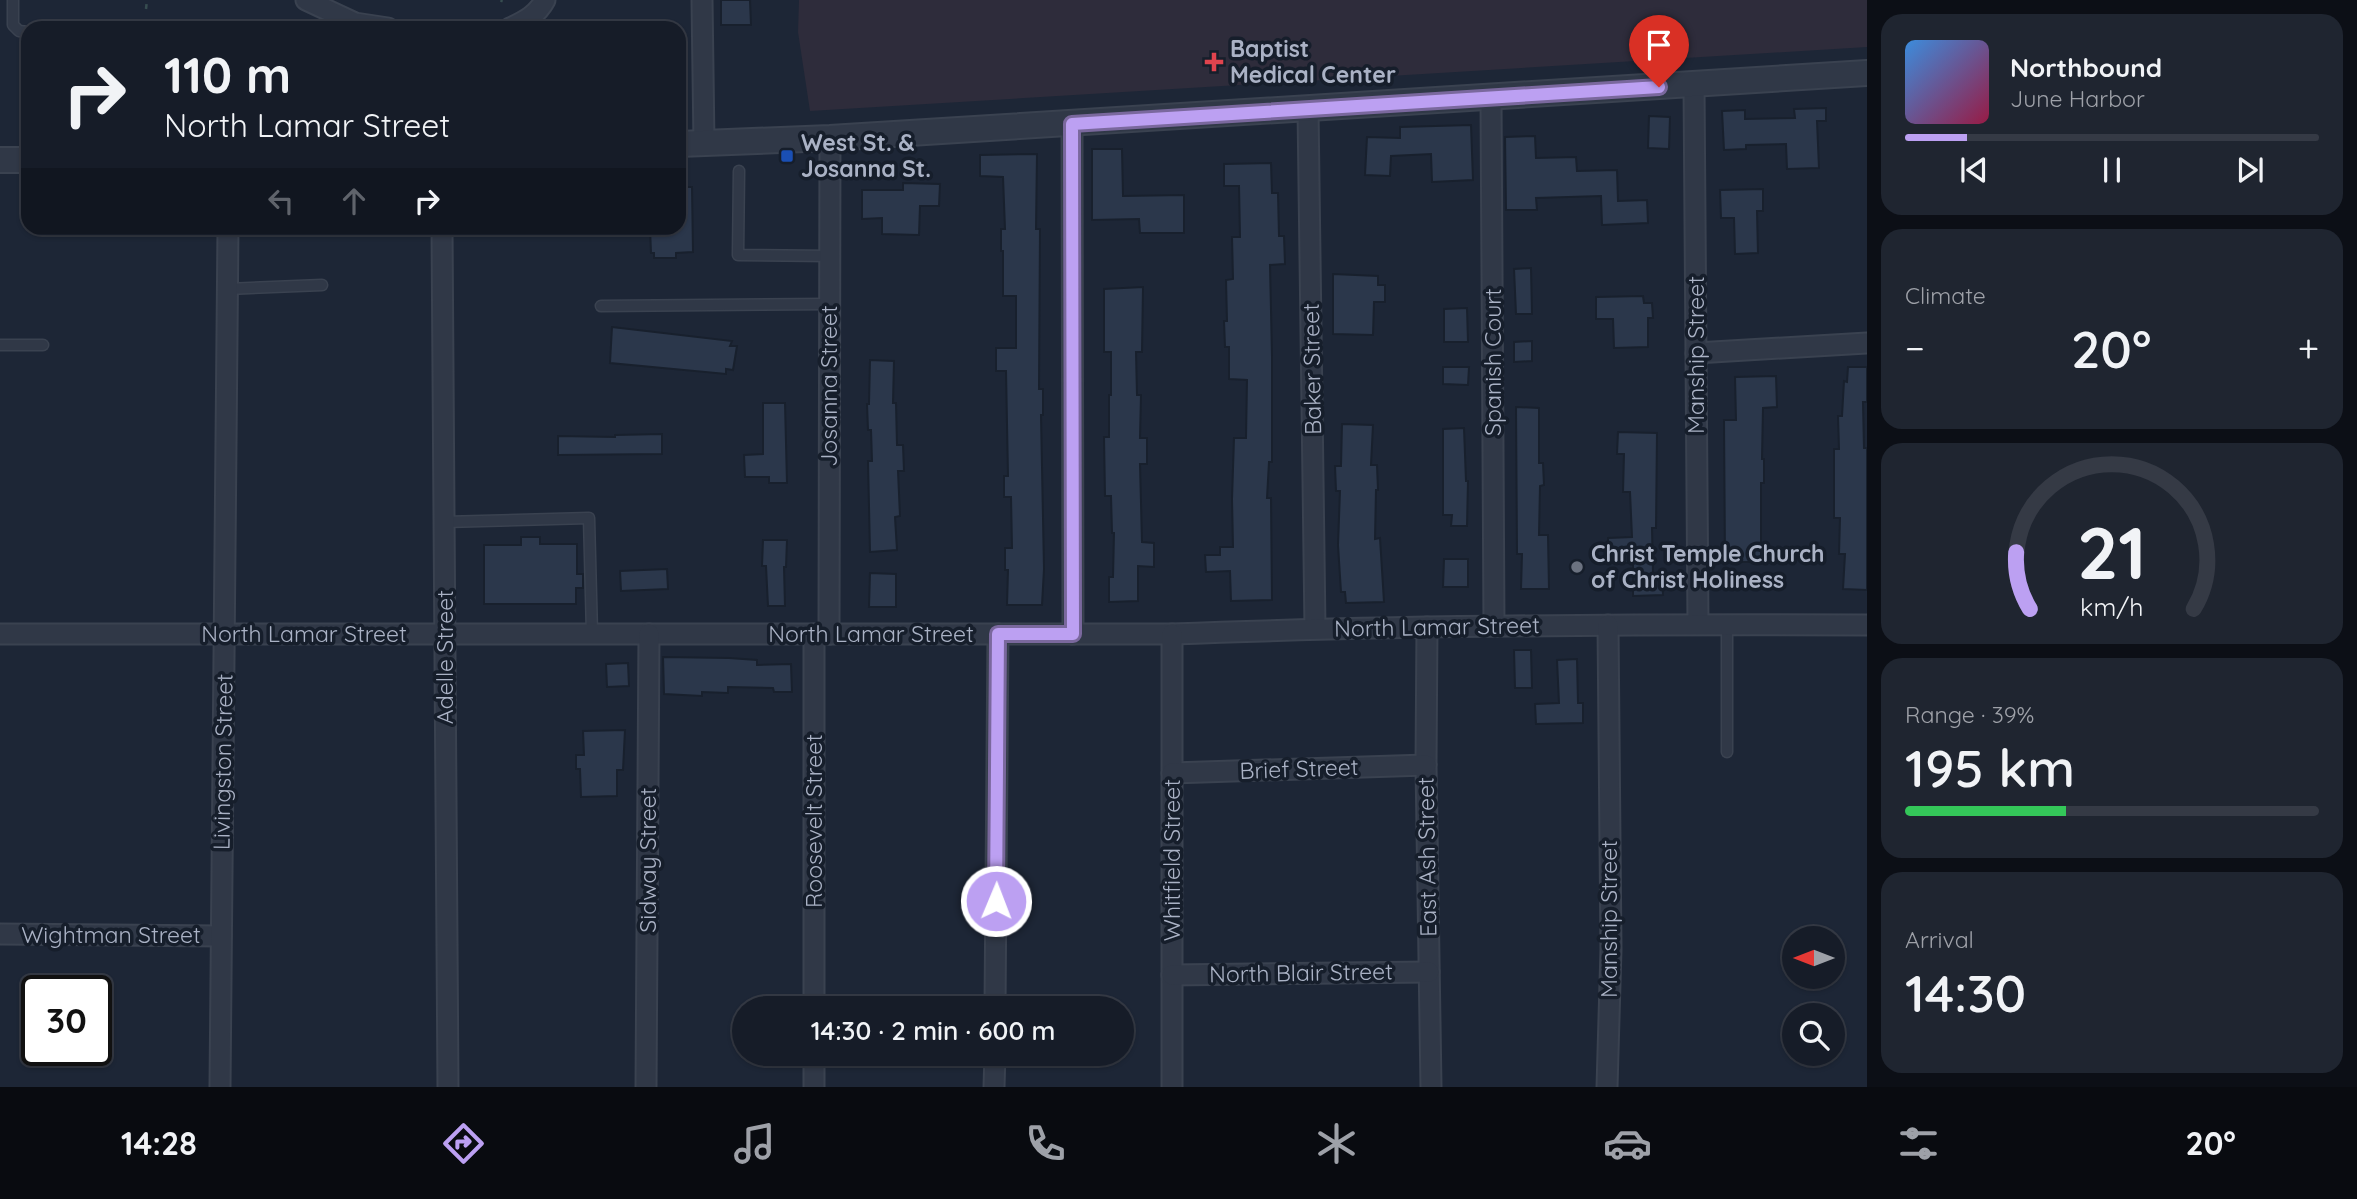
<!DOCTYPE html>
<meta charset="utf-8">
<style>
body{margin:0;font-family:Quicksand,sans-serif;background:#1f2530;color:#f1f3f6;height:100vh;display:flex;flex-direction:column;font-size:26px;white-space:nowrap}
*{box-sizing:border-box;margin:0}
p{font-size:23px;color:#9ea1a8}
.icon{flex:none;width:38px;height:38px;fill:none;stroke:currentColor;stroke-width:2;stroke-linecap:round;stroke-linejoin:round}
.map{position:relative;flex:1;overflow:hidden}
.sheet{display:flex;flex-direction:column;gap:14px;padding:14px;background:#0c0f16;width:490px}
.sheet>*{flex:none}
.guide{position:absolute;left:21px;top:21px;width:665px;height:214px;border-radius:21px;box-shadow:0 2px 5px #0004,0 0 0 2px #353a45;background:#161c28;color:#f1f3f6;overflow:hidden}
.needle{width:46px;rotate:270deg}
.controls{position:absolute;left:1782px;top:926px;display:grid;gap:14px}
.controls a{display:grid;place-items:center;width:63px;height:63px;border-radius:50%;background:#161c28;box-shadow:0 2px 5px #0004,0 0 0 2px #353a45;font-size:35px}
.speed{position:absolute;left:21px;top:975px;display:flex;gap:14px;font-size:35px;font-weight:700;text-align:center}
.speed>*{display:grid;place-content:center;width:91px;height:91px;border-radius:50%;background:#161c28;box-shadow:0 2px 5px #0004,0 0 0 2px #353a45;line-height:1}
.speed .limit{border:4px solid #111;border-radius:10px;background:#fff;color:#111}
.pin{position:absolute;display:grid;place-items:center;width:60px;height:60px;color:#fff;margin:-72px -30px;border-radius:50% 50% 50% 0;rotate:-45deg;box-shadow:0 0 7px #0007}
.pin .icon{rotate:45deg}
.me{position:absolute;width:77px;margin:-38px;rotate:1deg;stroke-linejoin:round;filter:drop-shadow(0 0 5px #0008)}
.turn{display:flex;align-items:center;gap:24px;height:147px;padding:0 28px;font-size:32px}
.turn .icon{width:91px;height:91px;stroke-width:2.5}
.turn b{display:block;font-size:49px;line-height:60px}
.lanes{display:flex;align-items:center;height:66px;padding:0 28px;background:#0003;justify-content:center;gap:35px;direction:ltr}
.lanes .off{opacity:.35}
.big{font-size:52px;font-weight:600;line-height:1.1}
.sheet .card{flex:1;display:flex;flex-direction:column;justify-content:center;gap:10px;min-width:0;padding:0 24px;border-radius:21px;background:#1f2530}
.sheet .dial{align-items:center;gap:0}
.dial svg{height:182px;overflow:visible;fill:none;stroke:#353a45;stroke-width:7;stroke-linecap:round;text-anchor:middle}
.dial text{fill:#f1f3f6;stroke:none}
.song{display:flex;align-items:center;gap:21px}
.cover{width:84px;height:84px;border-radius:10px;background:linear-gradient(135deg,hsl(210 70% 55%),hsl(340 70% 35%))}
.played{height:7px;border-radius:4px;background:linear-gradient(90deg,#bca0f2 15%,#353a45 15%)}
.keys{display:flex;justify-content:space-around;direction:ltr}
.heat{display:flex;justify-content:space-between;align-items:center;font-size:38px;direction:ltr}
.charge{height:10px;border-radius:5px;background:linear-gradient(90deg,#34c759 39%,#353a45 0)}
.trip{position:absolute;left:732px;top:996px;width:402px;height:70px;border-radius:35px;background:#161c28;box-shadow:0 2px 5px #0004,0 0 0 2px #353a45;font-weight:600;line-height:70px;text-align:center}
.tabs{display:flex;height:112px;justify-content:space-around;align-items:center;background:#090b10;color:#9ea1a8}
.tabs .icon{width:49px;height:49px}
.tabs .selected{color:#bca0f2}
.tabs b{font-size:32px;color:#f1f3f6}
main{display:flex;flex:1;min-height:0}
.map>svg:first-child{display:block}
.medical{fill:#2e2c3b}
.building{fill:#2b374b;stroke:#18202d;stroke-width:2}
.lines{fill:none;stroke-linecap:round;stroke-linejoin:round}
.service-casing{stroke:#3a4250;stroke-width:13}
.minor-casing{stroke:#3a4250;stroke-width:23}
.tertiary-casing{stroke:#3a4250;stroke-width:28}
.path{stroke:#374d50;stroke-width:2.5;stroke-dasharray:5 5;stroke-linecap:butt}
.service{stroke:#303847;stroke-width:10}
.minor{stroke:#303847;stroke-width:19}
.tertiary{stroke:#303847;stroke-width:24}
.route-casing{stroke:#7a689d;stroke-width:18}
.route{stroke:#bca0f2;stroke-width:12}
.health-dot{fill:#e0444e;stroke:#161e2b;stroke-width:2.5}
.transit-dot{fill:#1a4fb4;stroke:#161e2b;stroke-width:2.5}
.worship-dot{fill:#6b7280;stroke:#161e2b;stroke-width:2.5}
.labels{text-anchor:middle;stroke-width:7;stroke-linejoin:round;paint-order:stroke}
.poi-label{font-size:23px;font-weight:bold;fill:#aab2c5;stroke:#161e2b;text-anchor:start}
.street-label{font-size:23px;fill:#aab2c5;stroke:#161e2b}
</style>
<main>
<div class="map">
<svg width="1867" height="1087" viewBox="0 0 1867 1087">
<rect width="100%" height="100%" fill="#1d2636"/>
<polygon class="medical" points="799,0 1867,0 1867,47 810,111 798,32"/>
<g class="building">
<polygon points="721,0 750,0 751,25 721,25"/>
<polygon points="1826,108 1826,121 1817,121 1819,168 1787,169 1786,144 1746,145 1746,149 1724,150 1722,111 1745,110 1745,119 1795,118 1794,109"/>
<polygon points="1649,116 1670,117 1669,149 1648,148"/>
<polygon points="1471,125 1473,180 1432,182 1431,154 1391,156 1390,176 1365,175 1367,137 1400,138 1400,127"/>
<polygon points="1535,136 1536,158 1576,157 1577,171 1617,170 1618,201 1647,200 1648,223 1602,225 1601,196 1536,198 1537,210 1506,210 1505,137"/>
<polygon points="1092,149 1122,149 1123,196 1184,195 1184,233 1140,233 1139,219 1092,220"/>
<polygon points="1037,154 1036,229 1040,229 1039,389 1043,389 1043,415 1041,415 1044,569 1042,605 1007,605 1008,570 1005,570 1005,548 1012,548 1011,497 1004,497 1004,476 1008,476 1006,371 996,371 996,348 1016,348 1016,296 1003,296 1003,251 1001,251 1001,229 1005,229 1003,177 980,176 980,155"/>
<polygon points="1271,163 1272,193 1278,193 1279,236 1284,236 1285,264 1270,265 1272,356 1272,462 1269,462 1267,498 1271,498 1272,600 1231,601 1230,571 1206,572 1205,555 1220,555 1220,547 1233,547 1232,499 1234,438 1246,438 1247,380 1229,379 1229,347 1225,347 1224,321 1227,321 1226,280 1233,279 1232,237 1240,237 1239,186 1224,186 1224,164"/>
<polygon points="903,183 940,184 939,206 920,206 919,235 882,234 882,218 862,219 862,190 903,190"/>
<polygon points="679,187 692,187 693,252 676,253 676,258 654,258 654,253 651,253 650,228 679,228"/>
<polygon points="1763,189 1763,211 1757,211 1758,253 1735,254 1734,218 1721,218 1720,190"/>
<polygon points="1531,268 1532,314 1516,314 1514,269"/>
<polygon points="1333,274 1378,276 1378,285 1385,285 1385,302 1374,302 1373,335 1333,334"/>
<polygon points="1143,287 1142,352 1136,352 1137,395 1141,395 1140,438 1147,438 1147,464 1140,464 1142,542 1154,543 1154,567 1138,566 1138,601 1109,602 1109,577 1113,577 1114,533 1112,533 1111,496 1105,496 1104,437 1109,437 1109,395 1111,395 1111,352 1104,352 1104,289"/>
<polygon points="1643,296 1644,303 1652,303 1653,318 1648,318 1648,347 1614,348 1613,319 1596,319 1596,297"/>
<polygon points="1467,308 1468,342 1444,342 1444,309"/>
<polygon points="612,327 732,341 730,346 737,346 733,370 726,369 726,374 610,363"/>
<polygon points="1532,341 1532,361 1514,362 1514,342"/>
<polygon points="870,360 894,361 893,403 896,403 897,445 903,445 904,471 898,471 900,516 895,517 897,550 870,552 868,461 872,461 871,430 868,430 867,404 869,404"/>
<polygon points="1443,367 1469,367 1468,385 1443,384"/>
<polygon points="1848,367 1867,367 1867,402 1863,402 1864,448 1867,448 1867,590 1843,589 1845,554 1839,554 1840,518 1834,518 1834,449 1839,449 1838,416 1842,416 1844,381 1847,382"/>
<polygon points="1776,376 1777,407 1763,408 1762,459 1764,459 1764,483 1761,483 1761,562 1725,562 1724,420 1736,420 1735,377"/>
<polygon points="763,403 785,403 787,483 769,483 769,477 745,477 744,455 763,454"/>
<polygon points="1516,407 1539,408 1539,463 1543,463 1544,485 1540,486 1539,535 1548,535 1549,589 1521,589 1522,554 1517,554"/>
<polygon points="1342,424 1373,425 1371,465 1377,465 1378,490 1376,490 1375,539 1380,538 1384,602 1346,603 1345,592 1341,592 1338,545 1340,491 1336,491 1335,466 1341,466"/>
<polygon points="1464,428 1466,481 1468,481 1467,526 1451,526 1452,515 1443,515 1443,429"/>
<polygon points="1618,432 1657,433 1656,528 1652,528 1653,573 1662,573 1663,595 1633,596 1633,563 1608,563 1608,538 1632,537 1630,492 1623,492 1624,454 1617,454"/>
<polygon points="662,434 662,454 558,455 558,436 615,437 615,435"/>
<polygon points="521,537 540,537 540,544 577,544 577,574 583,574 583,588 576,588 576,604 484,604 484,545 521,545"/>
<polygon points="763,540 787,540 786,567 784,567 785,606 768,606 766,566 762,566"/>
<polygon points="1444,559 1468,559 1468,587 1443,587"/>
<polygon points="667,569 668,589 621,591 620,571"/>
<polygon points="870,573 896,574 896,607 869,607"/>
<polygon points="1514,650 1531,650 1532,688 1515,688"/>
<polygon points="663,657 729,658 757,660 757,665 791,664 792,692 774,692 773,688 728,687 728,693 702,692 702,696 664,694"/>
<polygon points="1577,659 1578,703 1583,703 1583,723 1536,724 1535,704 1559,703 1557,660"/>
<polygon points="628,663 629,686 607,687 606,664"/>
<polygon points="625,730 623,770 617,770 617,796 581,797 580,769 576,769 576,755 584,755 583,731"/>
</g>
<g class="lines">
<defs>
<g id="service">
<polyline points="13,0 13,25 19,31 28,32"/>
<polyline points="739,171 738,255 829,256"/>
<polyline points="227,289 322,285"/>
<polyline points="601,306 829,304"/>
<polyline points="0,345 43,345"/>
<polyline points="444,522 589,518 592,634"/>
<polyline points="1727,752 1727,624"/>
</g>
<g id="minor">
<polyline points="306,0 355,23 388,28"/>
<polyline points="702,0 704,143"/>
<path d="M510,28C525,21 537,15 545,0"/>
<polyline points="1694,85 1698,624"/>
<polyline points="1491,98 1494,626"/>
<polyline points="1308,109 1315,628"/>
<polyline points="1072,124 1073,634"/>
<polyline points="442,228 448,1087"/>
<polyline points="1696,353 1867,343"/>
<polyline points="1427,627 1426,765 1431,1087"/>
<path d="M0,634H1172C1404,625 1635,624 1867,625"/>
<polyline points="814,634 814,1008"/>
<polyline points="829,634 830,138"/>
<polyline points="1172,634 1172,1087"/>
<polyline points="1172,773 1426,765"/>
<polyline points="0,934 221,936"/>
<polyline points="1172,975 1429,972"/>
<polyline points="995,1008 998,634"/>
<polyline points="814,1054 814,1087"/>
<polyline points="220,1087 228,228"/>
<polyline points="646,1087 649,634"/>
<polyline points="994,1087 995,1054"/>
<polyline points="1607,1087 1611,949 1608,625"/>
</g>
<g id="tertiary">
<polyline points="679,144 830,138 1867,73"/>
<polyline points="0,160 28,160"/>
</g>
</defs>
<use href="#service" class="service-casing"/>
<use href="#minor" class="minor-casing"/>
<use href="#tertiary" class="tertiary-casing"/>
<g class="path">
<polyline points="501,2 502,0"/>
<polyline points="146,9 147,0"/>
</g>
<use href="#service" class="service"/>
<use href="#minor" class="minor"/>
<use href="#tertiary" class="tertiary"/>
</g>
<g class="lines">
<defs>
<polyline id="route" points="996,901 998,634 1073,634 1072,124 1659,87"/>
</defs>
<use href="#route" class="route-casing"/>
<use href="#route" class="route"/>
</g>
<path class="health-dot" d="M1210.5 51.5h7v7h7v7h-7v7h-7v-7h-7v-7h7z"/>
<rect class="transit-dot" x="780" y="149" width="14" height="14" rx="3.5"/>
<circle class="worship-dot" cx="1577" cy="567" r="7"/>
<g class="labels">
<g class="poi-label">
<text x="1230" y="57">Baptist<tspan x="1230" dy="26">Medical Center</tspan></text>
<text x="801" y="151">West St. &amp;<tspan x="801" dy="26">Josanna St.</tspan></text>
<text x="1591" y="562">Christ Temple Church<tspan x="1591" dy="26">of Christ Holiness</tspan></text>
</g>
<g class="street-label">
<text transform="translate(1696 355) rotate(-90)" y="8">Manship Street</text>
<text transform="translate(1493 362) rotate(-90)" y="8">Spanish Court</text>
<text transform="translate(1312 369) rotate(-91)" y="8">Baker Street</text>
<text transform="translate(829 386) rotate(-90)" y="8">Josanna Street</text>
<text transform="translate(1437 627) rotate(-1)" y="8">North Lamar Street</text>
<text x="304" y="642">North Lamar Street</text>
<text x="871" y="642">North Lamar Street</text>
<text transform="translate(445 657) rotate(-90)" y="8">Adelle Street</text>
<text transform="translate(223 762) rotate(-89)" y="8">Livingston Street</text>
<text transform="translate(1299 769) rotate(-2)" y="8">Brief Street</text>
<text transform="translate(814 821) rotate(-90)" y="8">Roosevelt Street</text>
<text transform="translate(1427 857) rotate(-91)" y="8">East Ash Street</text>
<text transform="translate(648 860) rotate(-90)" y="8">Sidway Street</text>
<text transform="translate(1172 860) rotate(-90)" y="8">Whitfield Street</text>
<text transform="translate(1609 919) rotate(-90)" y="8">Manship Street</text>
<text x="111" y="943">Wightman Street</text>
<text transform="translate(1301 973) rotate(-1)" y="8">North Blair Street</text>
</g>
</g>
</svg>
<div class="controls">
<a><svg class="needle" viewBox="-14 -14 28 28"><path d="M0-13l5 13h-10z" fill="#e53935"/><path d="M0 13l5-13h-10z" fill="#9ea1a8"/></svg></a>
<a><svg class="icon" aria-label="search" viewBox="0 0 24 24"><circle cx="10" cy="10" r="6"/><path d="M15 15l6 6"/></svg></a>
</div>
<div class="speed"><div class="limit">30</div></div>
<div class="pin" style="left:1659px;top:87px;background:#d93025"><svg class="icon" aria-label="arrive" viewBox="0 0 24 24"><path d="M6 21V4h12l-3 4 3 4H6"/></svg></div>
<svg class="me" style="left:996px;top:901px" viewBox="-20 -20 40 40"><circle r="17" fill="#bca0f2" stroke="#fff" stroke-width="3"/><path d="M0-11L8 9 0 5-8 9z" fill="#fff"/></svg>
<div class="trip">14:30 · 2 min · 600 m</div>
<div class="guide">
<div class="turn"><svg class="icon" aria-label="right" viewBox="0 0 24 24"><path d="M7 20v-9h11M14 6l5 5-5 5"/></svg><div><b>110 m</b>North Lamar Street</div></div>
<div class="lanes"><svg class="icon off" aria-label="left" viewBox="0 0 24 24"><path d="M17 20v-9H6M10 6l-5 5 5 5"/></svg><svg class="icon off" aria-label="ahead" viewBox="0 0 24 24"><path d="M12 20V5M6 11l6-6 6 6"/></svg><svg class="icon" aria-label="right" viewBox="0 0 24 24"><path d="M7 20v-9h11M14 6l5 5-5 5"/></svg></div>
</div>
</div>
<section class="sheet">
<div class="card">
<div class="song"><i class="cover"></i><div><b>Northbound</b><p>June Harbor</p></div></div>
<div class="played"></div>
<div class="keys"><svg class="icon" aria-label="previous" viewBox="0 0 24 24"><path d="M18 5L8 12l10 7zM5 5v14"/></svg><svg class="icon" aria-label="pause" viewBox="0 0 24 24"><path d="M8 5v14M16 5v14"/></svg><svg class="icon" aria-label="next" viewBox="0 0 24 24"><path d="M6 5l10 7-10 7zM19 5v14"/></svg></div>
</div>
<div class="card"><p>Climate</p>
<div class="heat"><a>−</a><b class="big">20°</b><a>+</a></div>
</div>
<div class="card dial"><svg viewBox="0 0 100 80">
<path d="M14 69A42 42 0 1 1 86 69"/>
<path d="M14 69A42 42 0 0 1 8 44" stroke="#bca0f2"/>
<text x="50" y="56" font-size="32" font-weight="700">21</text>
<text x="50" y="72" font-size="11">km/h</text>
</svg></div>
<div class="card"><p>Range · 39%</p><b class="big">195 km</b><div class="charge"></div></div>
<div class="card"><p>Arrival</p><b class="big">14:30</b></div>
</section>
</main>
<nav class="tabs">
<b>14:28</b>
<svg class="icon selected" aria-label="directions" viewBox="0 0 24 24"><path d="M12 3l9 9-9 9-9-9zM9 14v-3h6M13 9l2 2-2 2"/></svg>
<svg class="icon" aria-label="music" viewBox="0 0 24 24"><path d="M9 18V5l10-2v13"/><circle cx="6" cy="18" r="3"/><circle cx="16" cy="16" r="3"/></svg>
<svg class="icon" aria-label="phone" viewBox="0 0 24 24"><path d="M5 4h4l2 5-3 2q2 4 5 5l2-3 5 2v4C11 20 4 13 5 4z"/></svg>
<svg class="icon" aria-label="climate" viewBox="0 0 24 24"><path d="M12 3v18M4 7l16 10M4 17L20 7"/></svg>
<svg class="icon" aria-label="car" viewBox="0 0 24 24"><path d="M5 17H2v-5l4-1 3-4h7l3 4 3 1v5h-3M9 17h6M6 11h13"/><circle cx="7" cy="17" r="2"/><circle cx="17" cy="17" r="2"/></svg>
<svg class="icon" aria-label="filters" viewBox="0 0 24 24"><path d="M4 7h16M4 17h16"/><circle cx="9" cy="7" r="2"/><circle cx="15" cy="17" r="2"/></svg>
<b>20°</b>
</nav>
